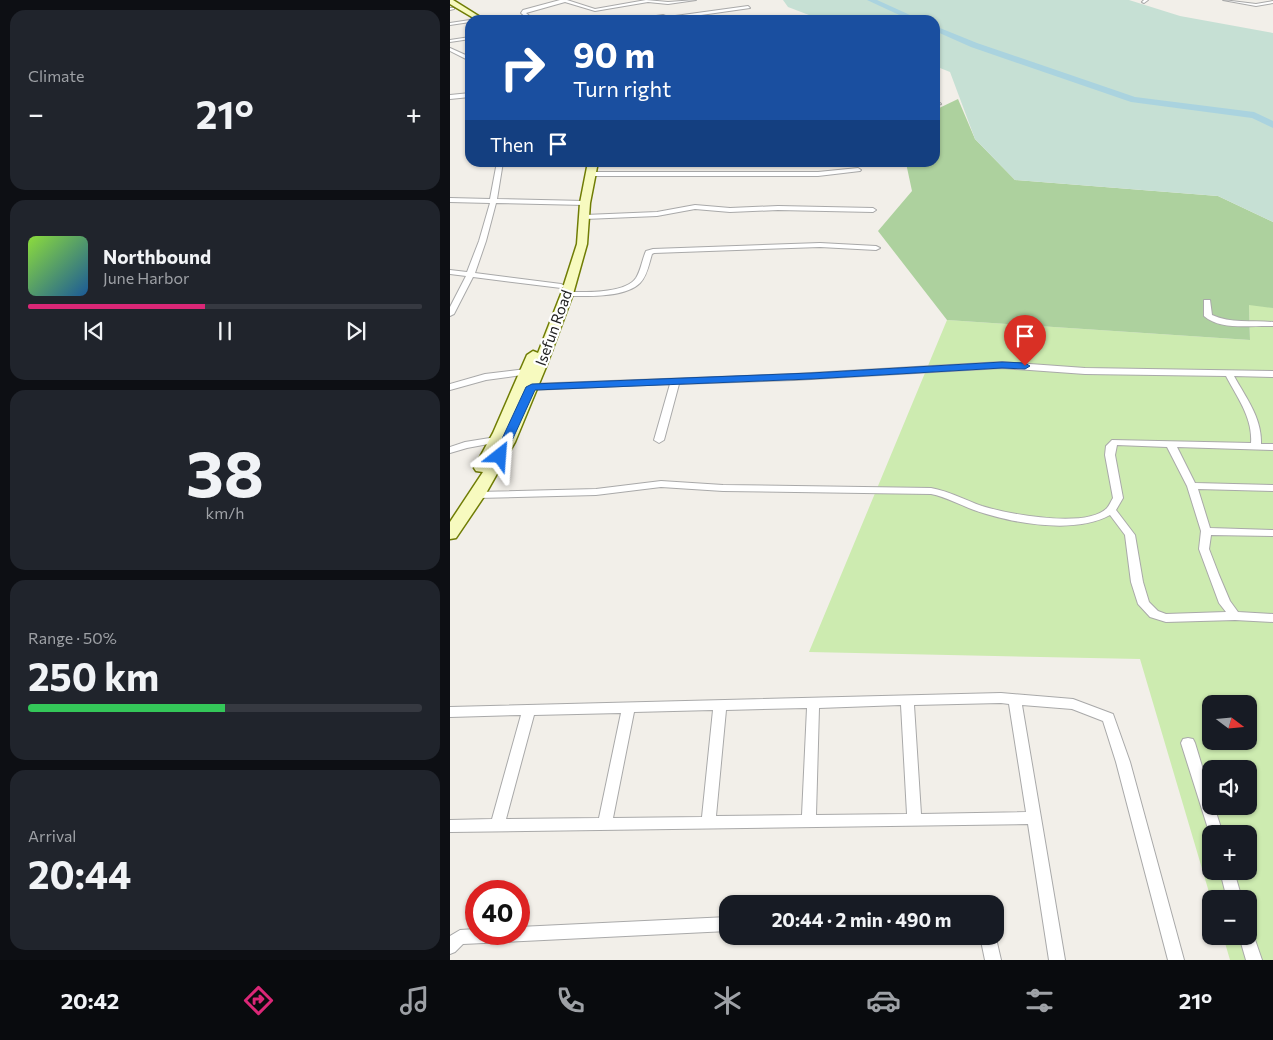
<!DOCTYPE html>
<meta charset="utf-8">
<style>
body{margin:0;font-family:Commissioner,sans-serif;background:#20242c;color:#f1f3f6;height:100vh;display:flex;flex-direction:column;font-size:19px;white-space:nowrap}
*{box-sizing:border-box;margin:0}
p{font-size:16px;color:#9ea1a6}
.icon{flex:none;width:28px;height:28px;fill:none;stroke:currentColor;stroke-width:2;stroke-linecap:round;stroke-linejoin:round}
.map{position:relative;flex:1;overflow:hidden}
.sheet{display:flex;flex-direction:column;gap:10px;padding:10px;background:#0d0f14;width:450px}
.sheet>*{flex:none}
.banner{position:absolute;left:15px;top:15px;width:475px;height:152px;border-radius:15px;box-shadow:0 1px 4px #0004;background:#1a4fa0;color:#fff;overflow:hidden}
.needle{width:32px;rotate:106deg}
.controls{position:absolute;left:752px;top:695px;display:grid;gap:10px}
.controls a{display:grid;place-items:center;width:55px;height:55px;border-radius:10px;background:#171b24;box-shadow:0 1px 4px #0004;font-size:25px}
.speed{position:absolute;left:15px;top:880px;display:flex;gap:10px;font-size:25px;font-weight:700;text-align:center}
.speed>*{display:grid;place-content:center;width:65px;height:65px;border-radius:50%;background:#171b24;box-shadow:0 1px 4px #0004;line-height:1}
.speed .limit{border:8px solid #d22;background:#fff;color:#111}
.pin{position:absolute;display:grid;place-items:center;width:42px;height:42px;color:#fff;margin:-51px -21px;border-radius:50% 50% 50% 0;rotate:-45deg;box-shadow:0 0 5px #0007}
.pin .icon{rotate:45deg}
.me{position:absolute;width:55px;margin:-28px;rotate:28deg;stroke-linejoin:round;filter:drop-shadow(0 0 4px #0008)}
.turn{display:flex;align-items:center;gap:18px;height:105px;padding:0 25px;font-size:22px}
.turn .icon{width:65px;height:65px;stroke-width:2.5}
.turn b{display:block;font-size:35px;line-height:42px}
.then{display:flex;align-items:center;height:48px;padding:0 25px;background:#0003;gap:10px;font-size:19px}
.big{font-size:38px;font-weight:700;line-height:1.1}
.sheet .card{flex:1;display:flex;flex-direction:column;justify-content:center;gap:8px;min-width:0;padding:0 18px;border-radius:15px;background:#20242c}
.sheet .dial{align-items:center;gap:0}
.dial b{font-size:65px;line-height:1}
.song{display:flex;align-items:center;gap:15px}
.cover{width:60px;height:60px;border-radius:8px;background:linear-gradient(135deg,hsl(90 70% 55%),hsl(210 70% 35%))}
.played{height:5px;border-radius:2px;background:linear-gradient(90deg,#db2777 45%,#363941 45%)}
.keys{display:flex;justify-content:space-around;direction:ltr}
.heat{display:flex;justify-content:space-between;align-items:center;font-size:28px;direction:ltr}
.charge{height:8px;border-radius:4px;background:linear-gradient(90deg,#34c759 50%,#363941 0)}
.trip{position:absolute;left:269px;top:895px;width:285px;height:50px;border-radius:15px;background:#171b24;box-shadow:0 1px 4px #0004;font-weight:700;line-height:50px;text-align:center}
.tabs{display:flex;height:80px;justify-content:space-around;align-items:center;background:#090b0e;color:#9ea1a6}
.tabs .icon{width:35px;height:35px}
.tabs .current{color:#db2777}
.tabs b{font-size:22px;color:#f1f3f6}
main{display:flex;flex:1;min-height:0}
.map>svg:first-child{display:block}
.grass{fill:#cdebb0;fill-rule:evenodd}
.forest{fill:#add19e}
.wetland{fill:#c6e0d4}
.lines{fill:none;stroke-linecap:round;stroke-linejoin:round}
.river{fill:#aad3df;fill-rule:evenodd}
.street-casing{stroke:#a9a9a9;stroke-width:2}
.secondary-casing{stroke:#707d05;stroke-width:3}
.street{fill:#fff;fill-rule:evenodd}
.secondary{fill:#f7fabf;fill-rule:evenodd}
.route{fill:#1a73e8;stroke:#114b97}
.labels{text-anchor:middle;stroke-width:4.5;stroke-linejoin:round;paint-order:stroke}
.street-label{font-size:15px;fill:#222;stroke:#fff}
</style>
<main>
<section class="sheet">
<div class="card"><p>Climate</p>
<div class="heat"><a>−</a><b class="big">21°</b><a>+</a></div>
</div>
<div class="card">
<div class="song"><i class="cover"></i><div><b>Northbound</b><p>June Harbor</p></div></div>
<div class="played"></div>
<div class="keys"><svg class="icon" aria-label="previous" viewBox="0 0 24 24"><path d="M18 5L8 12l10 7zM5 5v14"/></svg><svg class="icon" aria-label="pause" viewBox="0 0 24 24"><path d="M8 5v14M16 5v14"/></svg><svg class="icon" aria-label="next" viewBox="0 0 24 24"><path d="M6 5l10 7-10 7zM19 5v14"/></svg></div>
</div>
<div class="card dial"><b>38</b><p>km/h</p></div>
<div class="card"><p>Range · 50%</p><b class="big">250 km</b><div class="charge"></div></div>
<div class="card"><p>Arrival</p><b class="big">20:44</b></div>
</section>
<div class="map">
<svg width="823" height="960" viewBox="0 0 823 960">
<rect width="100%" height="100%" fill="#f2efe9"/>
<path class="grass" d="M799,304L823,308V960H780L773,936H799V899H761L690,659L359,652L497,320L800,340ZM761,704H799V741H761ZM761,769H799V806H761ZM761,834H799V871H761Z"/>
<polygon class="forest" points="508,99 525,139 565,180 768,196 823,222 823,308 799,305 800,340 497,320 428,231 462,191 456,163 485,162 485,110"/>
<polygon class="wetland" points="333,0 679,0 730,16 823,33 823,222 768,196 565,180 525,139 500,72 485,66 485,20 372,20 338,7"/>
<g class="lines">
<g class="river">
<polygon points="417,0 427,0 471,20 460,20"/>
<polygon points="485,26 527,43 685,97 804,112 823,121 823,128 802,118 681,102 521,47 485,31"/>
</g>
<defs>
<g id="street">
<polygon points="110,0 117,0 145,9 196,0 218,2 246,0 218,4 198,2 145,11 115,2 76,13 84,20 79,20 71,13 73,10"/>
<polygon points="694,0 698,0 694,3 692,2"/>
<polygon points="773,0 806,4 823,1 823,3 806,6"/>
<polygon points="298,6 300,8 223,19 224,20 218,20 212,17 179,20 213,15 218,17"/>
<polygon points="0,8 4,8 4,9 0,10"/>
<polygon points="20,20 20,22 0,25 0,23 20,20 22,20"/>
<polygon points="20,37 20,39 0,42 0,40"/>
<polygon points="0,48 20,57 20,61 0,51"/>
<polygon points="20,93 20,97 0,99 0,95"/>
<polygon points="485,102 490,103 491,104 485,106"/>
<polygon points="47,162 53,162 47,199 135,201 138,203 135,205 46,203 36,241 25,273 111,284 115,286 111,288 23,277 4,314 0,316 0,307 16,276 0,274 0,270 17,272 29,241 40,203 0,202 0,198 40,199"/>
<polygon points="408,168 411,170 410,171 368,176 141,176 138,174 141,172 368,172"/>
<polygon points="245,205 280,208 328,206 423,208 426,210 423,212 328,210 280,212 245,209 207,216 135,219 132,217 135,215 207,212"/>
<path d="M370,243L426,246L430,248L426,250L370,247L204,253L202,254C199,264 197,276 190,283C175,298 137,296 117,296L113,294L117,292C134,292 175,294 186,278C191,270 192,260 196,251L203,249Z"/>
<path d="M754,300H760L762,315C781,324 802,320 823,322V326C802,325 771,331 754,316Z"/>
<path d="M552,362L635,368L823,371V377L784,376C796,398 812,418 811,444H823V450L727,447L745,483L823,485V491L748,489L760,528L823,530V536L761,535L759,549L769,575L780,601L788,612L823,614V622L785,620L716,622L700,617L688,604L681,582L675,535L660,515C624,535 561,523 524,510C510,505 496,497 481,494L273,491L211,487L146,495L27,498L22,495L27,492L146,489L211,481L273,485L481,488C499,491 515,500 532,506C558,514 637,529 657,508C659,506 661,501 663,498L655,455L656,446L662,440L801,443C803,418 787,397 776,376L635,374L552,368L344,380L229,384L214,440L209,443L204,440L220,384L81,390L77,387L81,384L344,374ZM667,445L717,447L737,486L751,531L749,549L769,603L776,612L716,614L708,611L699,602L693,582L685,535L666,510L673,498L665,455Z"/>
<polygon points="76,369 80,372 79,374 36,380 0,390 0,384 35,374"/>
<polygon points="46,437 51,440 49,442 17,448 0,453 0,447 15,442"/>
<path d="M551,693L623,699L663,714L680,762L734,960H718L666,762L653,721L622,709L572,705L615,960H599L578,824L0,832V820L42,819L71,715L0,717V707ZM551,703L559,704L576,812L471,814L464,705ZM451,705L457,814L366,815L369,708ZM357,708L352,815L266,816L276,710ZM263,710L252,817L163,818L184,712ZM171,713L149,818L56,819L84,715Z"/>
<polygon points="738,738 743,739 745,743 761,796 761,806 764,806 773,834 761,834 761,838 731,743 733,739"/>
<polygon points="770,871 784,871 792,899 777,899"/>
<polygon points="278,917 278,931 13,944 5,952 0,954 0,936 10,930 26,929 26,934 69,934 69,927"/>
<polygon points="799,929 802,931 812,960 796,960 789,936 799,936"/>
<polygon points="545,934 551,960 535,960 530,936 545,936"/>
</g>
<g id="secondary">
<polygon points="0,0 3,0 35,20 27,20 0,4"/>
<polygon points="138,162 148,162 140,203 137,244 123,294 96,367 65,442 35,495 6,538 0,539 0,522 33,472 26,471 24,468 43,433 77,355 83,351 88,353 111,294 127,244 130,203"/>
</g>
</defs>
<use href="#street" class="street-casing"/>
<use href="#secondary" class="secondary-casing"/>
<use href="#street" class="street"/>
<use href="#secondary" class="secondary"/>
</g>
<polygon class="route" points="552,362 575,363 580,366 575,369 552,368 361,379 85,390 55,456 50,459 44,456 76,387 82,384 361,373"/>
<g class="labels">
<g class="street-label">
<text transform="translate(104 328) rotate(-70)" y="5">Isefun Road</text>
</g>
</g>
</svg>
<div class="controls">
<a><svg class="needle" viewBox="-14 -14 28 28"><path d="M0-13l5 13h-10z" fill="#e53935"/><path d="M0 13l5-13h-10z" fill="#9ea1a6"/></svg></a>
<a><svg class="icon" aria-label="sound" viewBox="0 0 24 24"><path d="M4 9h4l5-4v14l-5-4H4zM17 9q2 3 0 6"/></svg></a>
<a>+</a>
<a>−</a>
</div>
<div class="speed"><div class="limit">40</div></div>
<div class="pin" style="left:575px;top:366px;background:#d93025"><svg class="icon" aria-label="arrive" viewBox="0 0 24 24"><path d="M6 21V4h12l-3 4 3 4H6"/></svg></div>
<svg class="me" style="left:50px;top:456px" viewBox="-20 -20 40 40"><path d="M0-17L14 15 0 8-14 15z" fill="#1a73e8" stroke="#fff" stroke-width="4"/></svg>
<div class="trip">20:44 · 2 min · 490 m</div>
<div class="banner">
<div class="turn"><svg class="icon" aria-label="right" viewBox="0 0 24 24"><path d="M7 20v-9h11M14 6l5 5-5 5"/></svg><div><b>90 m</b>Turn right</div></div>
<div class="then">Then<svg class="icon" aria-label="arrive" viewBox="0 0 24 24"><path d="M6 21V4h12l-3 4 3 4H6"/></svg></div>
</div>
</div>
</main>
<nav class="tabs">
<b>20:42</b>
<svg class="icon current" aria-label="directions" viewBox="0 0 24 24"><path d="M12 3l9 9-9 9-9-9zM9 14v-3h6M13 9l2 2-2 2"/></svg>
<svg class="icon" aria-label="music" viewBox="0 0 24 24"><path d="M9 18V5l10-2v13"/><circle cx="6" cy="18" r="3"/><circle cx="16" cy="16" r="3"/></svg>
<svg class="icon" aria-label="phone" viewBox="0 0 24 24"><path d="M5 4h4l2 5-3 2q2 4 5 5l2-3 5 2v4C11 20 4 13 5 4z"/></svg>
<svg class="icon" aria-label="climate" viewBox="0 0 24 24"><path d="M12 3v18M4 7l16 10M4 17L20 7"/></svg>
<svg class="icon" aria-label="car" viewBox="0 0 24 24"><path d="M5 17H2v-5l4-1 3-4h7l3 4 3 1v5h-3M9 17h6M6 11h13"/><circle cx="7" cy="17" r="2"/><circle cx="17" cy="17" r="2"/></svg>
<svg class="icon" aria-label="filters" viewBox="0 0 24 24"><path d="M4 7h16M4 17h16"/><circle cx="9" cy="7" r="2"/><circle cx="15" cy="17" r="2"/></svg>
<b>21°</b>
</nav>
